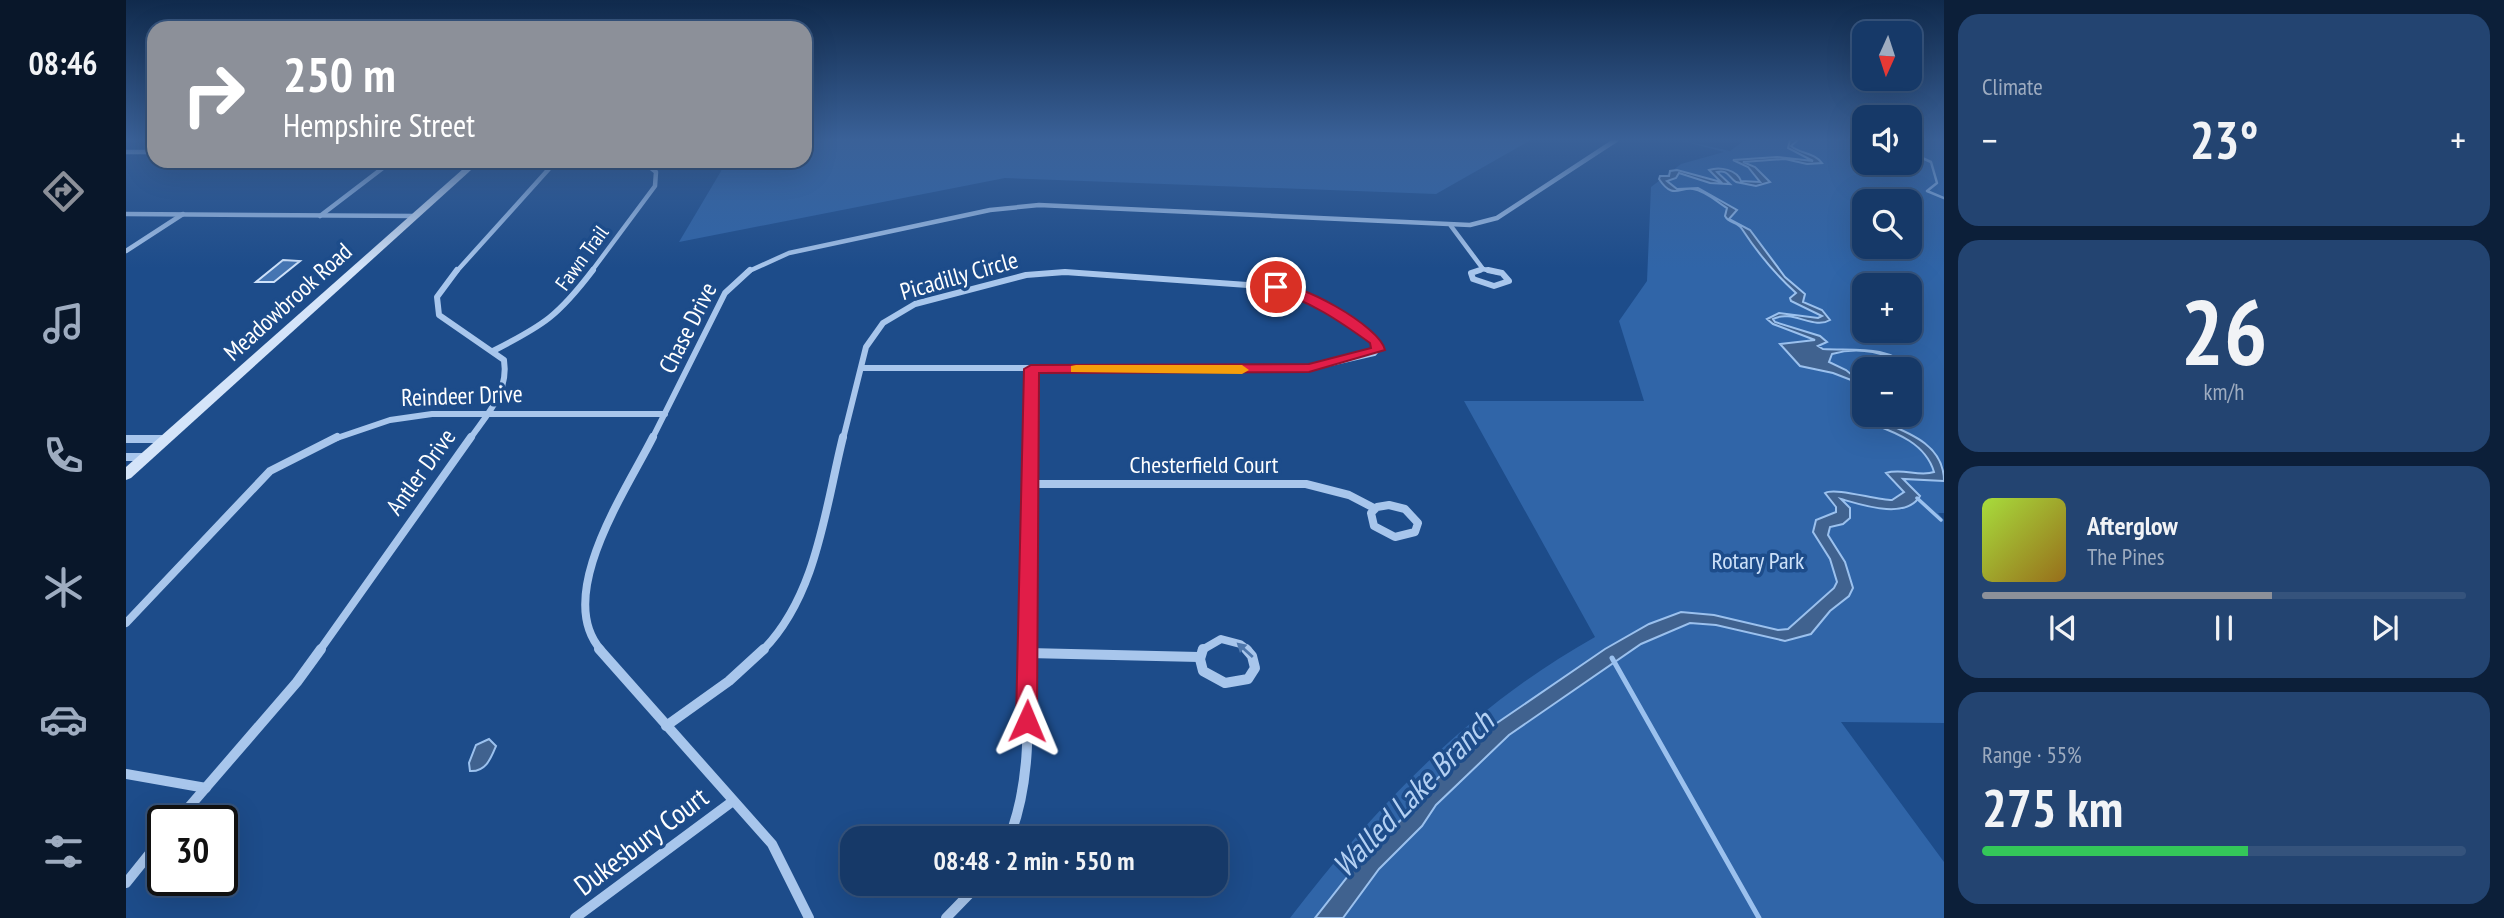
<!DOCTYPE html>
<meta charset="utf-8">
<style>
body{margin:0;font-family:"PT Sans Narrow",sans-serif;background:#234471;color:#f1f3f6;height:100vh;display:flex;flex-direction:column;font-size:26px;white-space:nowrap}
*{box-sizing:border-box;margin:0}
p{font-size:23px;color:#9eacc0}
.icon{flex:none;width:38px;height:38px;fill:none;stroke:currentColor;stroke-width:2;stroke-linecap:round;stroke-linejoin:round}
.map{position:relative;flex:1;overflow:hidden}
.details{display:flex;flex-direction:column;gap:14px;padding:14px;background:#0c1f39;width:560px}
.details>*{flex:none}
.guide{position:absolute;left:21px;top:21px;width:665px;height:147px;border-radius:21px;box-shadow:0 7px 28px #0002,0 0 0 2px #35537c;background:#8c9099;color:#fff;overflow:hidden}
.needle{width:46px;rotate:183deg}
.buttons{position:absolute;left:1726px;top:21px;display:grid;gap:14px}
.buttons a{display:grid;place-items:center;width:70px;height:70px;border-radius:14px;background:#163968;box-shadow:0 7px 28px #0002,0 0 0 2px #35537c;font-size:35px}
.speed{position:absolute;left:21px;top:805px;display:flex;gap:14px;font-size:35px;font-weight:700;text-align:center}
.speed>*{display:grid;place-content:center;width:91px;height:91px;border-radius:50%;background:#163968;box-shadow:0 7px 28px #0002,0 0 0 2px #35537c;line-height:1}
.speed .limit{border:4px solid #111;border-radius:10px;background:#fff;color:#111}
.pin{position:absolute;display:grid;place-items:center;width:60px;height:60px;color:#fff;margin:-30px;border:4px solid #fff;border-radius:50%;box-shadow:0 2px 7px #0007}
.me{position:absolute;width:77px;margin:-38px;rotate:1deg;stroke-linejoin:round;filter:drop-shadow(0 0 5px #0008)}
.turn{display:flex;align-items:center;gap:24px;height:147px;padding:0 21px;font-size:32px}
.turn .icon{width:91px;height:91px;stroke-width:2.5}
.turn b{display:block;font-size:49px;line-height:60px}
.big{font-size:52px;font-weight:800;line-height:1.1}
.details .tile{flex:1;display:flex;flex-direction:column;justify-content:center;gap:10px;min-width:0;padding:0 24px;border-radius:21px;background:#234471}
.details .dial{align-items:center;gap:0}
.dial b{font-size:91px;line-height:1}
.song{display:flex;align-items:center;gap:21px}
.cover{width:84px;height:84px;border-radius:10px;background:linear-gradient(135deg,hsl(80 70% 55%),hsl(40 70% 35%))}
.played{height:7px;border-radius:4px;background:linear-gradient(90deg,#8c9099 60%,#35537c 60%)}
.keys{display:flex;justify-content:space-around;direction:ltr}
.heat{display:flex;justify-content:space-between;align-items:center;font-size:38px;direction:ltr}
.charge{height:10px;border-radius:5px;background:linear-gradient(90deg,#34c759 55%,#35537c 0)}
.trip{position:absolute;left:714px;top:826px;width:388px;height:70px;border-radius:21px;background:#163968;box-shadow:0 7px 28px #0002,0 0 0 2px #35537c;font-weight:800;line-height:70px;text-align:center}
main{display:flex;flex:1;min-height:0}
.tab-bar{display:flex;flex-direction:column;width:126px;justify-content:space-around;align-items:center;background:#09172a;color:#9eacc0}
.tab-bar .icon{width:49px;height:49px}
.tab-bar .on{color:#8c9099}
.tab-bar b{font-size:32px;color:#f1f3f6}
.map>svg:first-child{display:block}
.green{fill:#3065a8;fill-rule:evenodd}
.water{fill:#40628f;stroke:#9bc1ee;stroke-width:2}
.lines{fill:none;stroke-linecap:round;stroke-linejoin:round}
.stream-far2{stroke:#9bc1ee;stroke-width:2.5}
.stream-far1{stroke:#9bc1ee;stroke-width:3.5}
.stream{stroke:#9bc1ee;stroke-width:5}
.building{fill:#4575b2;stroke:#cde1f9;stroke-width:2}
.street-far3{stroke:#a8c6ec;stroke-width:4.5}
.street-far2{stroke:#a8c6ec;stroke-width:6}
.street-far1{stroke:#a8c6ec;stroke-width:8}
.street{stroke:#a8c6ec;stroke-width:10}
.secondary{fill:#d4e4f9;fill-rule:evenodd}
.oneway{fill:#4e77ac}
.route{fill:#e11d48;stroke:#92132f;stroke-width:2}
.slow{fill:#f59e0b}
.labels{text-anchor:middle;stroke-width:7;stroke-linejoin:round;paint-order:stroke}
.far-street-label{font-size:21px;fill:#fff;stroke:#1d4c8a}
.street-label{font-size:24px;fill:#fff;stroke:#1d4c8a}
.park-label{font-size:24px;fill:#cde1f9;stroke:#1d4c8a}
.near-street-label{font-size:28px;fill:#fff;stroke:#1d4c8a}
.near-water-label{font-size:32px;font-style:italic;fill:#b3d0f3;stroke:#1d4c8a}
</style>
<main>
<nav class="tab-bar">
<b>08:46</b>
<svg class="icon on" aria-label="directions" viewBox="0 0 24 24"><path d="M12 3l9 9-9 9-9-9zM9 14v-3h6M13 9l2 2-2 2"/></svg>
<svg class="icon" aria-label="music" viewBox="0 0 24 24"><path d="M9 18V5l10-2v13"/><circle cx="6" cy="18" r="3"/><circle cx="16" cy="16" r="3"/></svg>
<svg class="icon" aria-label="phone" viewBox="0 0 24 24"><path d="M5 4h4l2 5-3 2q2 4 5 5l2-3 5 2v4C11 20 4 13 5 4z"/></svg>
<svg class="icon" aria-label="climate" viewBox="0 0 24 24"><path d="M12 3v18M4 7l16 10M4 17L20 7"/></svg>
<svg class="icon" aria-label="car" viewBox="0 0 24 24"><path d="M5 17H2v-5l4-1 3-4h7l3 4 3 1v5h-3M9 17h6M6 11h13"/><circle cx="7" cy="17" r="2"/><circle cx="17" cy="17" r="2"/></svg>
<svg class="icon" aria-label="filters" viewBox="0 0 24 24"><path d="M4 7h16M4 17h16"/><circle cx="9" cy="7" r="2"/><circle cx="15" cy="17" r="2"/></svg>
</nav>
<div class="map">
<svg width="1818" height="918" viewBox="0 0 1818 918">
<rect width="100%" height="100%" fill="#1d4c8a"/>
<g class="green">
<polygon points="679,140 1405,140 1310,194 879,178 553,242 601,161 679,161"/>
<path d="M1553,140L1604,151L1619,140H1738V163H1783V140H1818V513H1812L1818,520V723L1715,722L1818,862V918H1164C1250,806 1344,707 1469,637L1338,401H1518L1493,321L1521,281L1525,187L1555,164L1598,152ZM1738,201H1783V247H1738ZM1738,285H1783V331H1738ZM1738,369H1783V415H1738Z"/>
</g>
<g class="water">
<path d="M1664,140H1672L1665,146C1674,154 1688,152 1696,163L1681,164L1659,159L1617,162L1629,167L1644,182L1630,186L1610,182C1603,178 1602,169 1591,172L1604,184L1584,183L1553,173L1550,178L1541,181L1551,189L1572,188L1611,210L1603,219L1624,230L1659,277L1679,294L1677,302L1696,310L1704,320C1688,330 1666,309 1647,319L1649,322L1694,336L1701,342L1692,346L1697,349C1727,351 1762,344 1785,369L1783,374L1788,379H1783V369C1762,352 1733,346 1706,354L1703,362L1720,370L1738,385L1707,373L1674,366L1654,344L1689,340L1647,324L1641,319L1653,313L1692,318L1696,316L1665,301L1664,298L1670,293C1649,274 1631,252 1616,229C1611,221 1603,224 1599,216L1601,208C1591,202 1580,191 1567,189C1553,187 1547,200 1533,179L1534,176H1543L1544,171L1551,170L1595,182L1583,170C1594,166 1611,170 1615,181L1634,182L1622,167L1607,160L1651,157L1687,161L1662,148Z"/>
<path d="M1738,415H1756L1752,420C1781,432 1818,444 1818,481L1777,479L1794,496C1780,520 1736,505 1715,499L1724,508V518L1717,524L1704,527L1702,535L1719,562L1727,588L1723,596L1704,611L1685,634L1659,641L1590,625L1564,623L1515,644L1383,735L1310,805L1296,826L1253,869L1217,918H1189L1237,857L1281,814L1295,794L1368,725L1479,649L1523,624L1555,612L1588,615L1652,630L1662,629L1708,588L1711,582L1704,559L1687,532L1690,520L1710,512V507L1699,493C1709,487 1750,500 1766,500L1778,492L1760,473C1776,468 1794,477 1808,472C1799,441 1765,431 1739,421Z"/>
<path d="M363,739L370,746C365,758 360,772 344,771L343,763L350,745Z"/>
</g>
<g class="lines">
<polyline class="stream-far2" points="1783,152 1805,162 1811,183 1801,191 1818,198"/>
<polyline class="stream-far1" points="1791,498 1815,520"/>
<polyline class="stream" points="1486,658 1633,918"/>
</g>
<polygon class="building" points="157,260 174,261 148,282 130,282"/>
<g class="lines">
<g class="street-far3">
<polyline points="0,152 28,152"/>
<polyline points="0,214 290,216"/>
<polyline points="194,216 266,161"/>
<polyline points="1325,226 1357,269"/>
<polyline points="0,251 57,214"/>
<polyline points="1357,269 1370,272"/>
<polyline points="330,272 430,161"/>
<polyline points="465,272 529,186 530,172 516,161"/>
<polyline points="621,272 663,253 864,210 913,205 1344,225 1371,218 1490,140"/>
<polyline points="1349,272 1357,269"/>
</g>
<g class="street-far2">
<path d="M331,270L311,297L313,315L378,360C383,392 362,413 344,439"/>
<polyline points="1354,270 1345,273 1347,279 1368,286 1383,281 1376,273 1362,270"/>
<path d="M367,351C418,325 432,316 467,270"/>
<polyline points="208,439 264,420 306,414 539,414"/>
<polyline points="526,439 599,293 624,270"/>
<polyline points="717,439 740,347 757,323 789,304 900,275 939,272 1150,287 1202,307 1246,337 1253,347 1248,353 1183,368 735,368"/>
<polyline points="905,439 906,369"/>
</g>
<g class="street-far1">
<polyline points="0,439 40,439"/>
<polyline points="0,457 20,457"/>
<polyline points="904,484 1180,484 1223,495 1248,508"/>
<polygon points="1263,505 1279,509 1292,523 1289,532 1269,537 1248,526 1245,513 1251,507"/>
<polyline points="0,623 144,471 211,437"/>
<polyline points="194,650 345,437"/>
<path d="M475,650C427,596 501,489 527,437"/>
<path d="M637,650C691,595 699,509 717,437"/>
<polyline points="902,650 905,437"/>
<polyline points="1076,650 1095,639 1114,644 1122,650"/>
</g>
<g class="street">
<polyline points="473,649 646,844 683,918"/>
<polyline points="1077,649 1074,659 1077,671 1099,683 1122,679 1129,668 1126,656 1120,649"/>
<polyline points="902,653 1073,657"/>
<polyline points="540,726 603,681 638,649"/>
<polyline points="0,774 80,788"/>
<polyline points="51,821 171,682 195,649"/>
<path d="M883,838C907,779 901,712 902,649"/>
<polyline points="0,883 37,837"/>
<polyline points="449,918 607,801"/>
<polyline points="820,918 853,884"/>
</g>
<polygon class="secondary" points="346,161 355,161 5,478 0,480 0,467"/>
</g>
<defs><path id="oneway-solid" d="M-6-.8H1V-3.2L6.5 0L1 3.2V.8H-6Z" transform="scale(1.75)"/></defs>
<use class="oneway" href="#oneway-solid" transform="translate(1119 650) rotate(-138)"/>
<linearGradient id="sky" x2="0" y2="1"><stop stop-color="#102a4c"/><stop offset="0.52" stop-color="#3a6198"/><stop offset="1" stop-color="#3a6198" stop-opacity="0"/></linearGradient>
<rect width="1818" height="268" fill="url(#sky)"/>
<path class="route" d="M1146,284C1171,280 1254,326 1259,350L1183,372L913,373L911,721L908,727L901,730L893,727L890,721L898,369L905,365L1183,364L1245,348L1244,343C1212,320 1184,301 1146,290Z"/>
<polygon class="slow" points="950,365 1116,365 1123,370 1116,374 945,372 945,366"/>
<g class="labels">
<g class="far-street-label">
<text transform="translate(456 258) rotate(-54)" y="7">Fawn Trail</text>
</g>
<g class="street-label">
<text transform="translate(833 276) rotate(-16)" y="8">Picadilly Circle</text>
<text transform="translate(162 302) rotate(-42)" y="8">Meadowbrook Road</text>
<text transform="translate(562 328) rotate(-63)" y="8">Chase Drive</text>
<text transform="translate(336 396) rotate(-2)" y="8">Reindeer Drive</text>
<text x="1078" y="473">Chesterfield Court</text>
<text transform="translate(295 472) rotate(-54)" y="8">Antler Drive</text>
</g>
<g class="park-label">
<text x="1632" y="569">Rotary Park</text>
</g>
<g class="near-street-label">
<text transform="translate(515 841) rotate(-37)" y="10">Dukesbury Court</text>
</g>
<g class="near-water-label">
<text transform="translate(1287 794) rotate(-46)" y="11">Walled Lake Branch</text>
</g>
</g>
</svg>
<div class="buttons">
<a><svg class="needle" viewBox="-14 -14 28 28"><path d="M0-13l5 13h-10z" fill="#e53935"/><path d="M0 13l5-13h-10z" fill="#9eacc0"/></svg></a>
<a><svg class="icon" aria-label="sound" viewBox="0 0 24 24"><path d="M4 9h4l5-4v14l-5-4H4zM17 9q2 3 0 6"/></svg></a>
<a><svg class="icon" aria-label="search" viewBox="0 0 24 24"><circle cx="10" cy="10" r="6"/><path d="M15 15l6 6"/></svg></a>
<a>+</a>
<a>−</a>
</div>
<div class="speed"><div class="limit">30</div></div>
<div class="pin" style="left:1150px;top:287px;background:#d93025"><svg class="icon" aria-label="arrive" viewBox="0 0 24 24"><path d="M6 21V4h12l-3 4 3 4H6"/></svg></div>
<svg class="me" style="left:901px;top:721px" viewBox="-20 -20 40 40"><path d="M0-17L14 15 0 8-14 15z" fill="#e11d48" stroke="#fff" stroke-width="4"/></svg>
<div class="trip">08:48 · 2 min · 550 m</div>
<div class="guide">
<div class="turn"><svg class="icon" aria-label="right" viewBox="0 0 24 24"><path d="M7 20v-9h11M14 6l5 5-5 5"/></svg><div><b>250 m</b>Hempshire Street</div></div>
</div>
</div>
<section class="details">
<div class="tile"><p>Climate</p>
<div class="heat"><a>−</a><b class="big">23°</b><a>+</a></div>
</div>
<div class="tile dial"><b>26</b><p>km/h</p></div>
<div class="tile">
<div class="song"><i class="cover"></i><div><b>Afterglow</b><p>The Pines</p></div></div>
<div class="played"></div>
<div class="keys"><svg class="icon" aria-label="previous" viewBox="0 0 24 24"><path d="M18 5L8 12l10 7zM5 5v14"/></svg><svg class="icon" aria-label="pause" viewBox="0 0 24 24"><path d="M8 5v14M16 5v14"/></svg><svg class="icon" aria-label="next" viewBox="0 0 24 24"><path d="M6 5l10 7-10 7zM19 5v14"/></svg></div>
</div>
<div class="tile"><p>Range · 55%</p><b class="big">275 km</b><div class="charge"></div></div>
</section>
</main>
